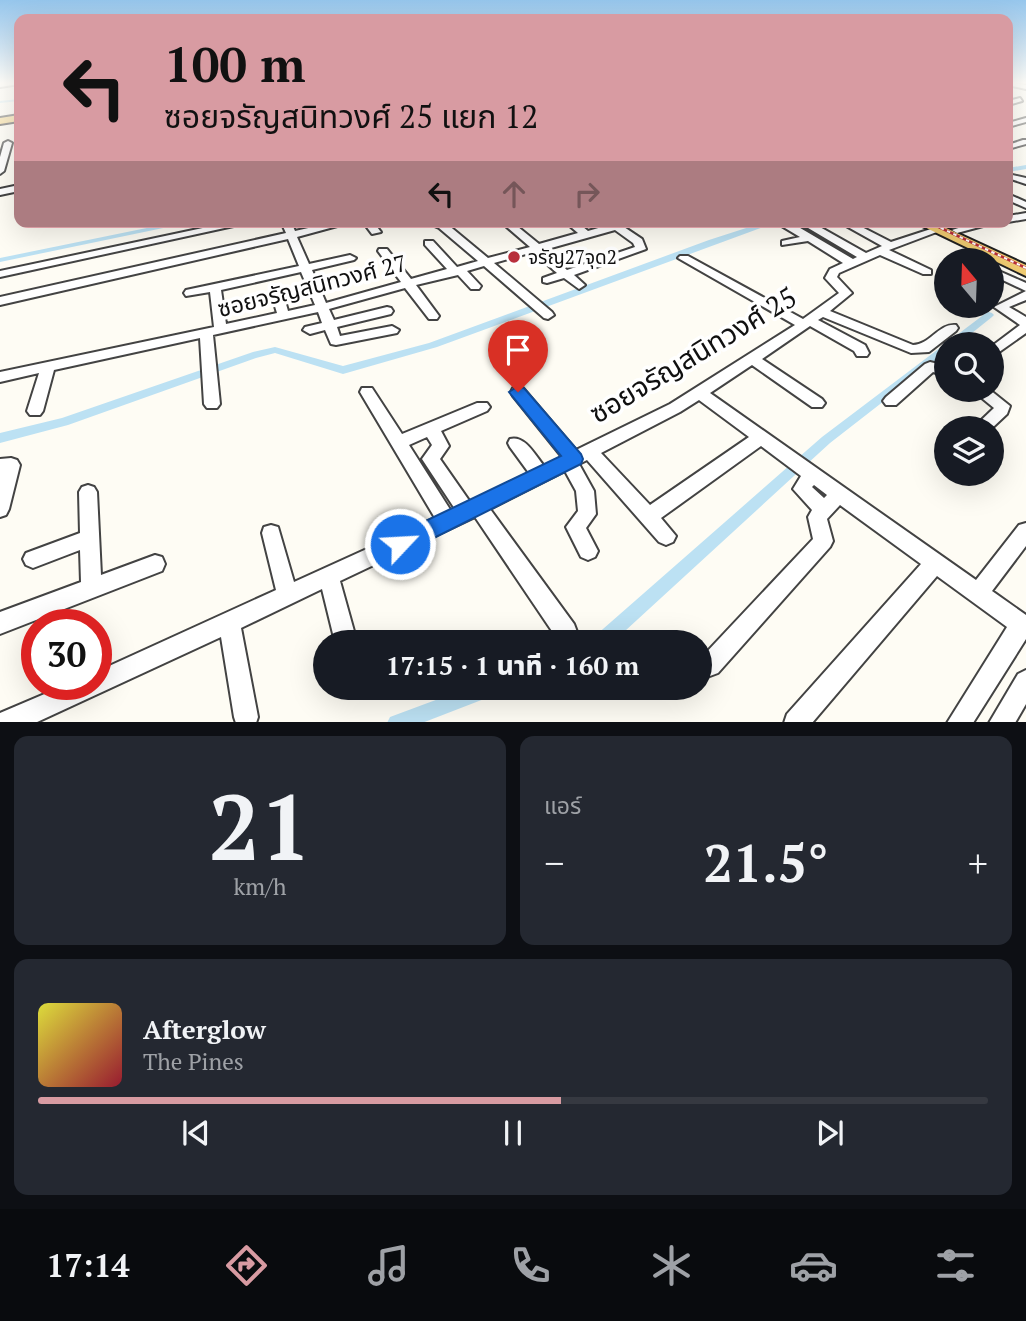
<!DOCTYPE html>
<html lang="th">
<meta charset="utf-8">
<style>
body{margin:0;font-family:"PT Serif","Noto Sans Thai",serif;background:#242831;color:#f1f3f6;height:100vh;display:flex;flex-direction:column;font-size:26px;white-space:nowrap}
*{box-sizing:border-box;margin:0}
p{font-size:23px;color:#9ea1a6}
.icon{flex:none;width:38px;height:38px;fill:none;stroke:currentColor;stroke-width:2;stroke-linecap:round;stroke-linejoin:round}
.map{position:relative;height:722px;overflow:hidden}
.sheet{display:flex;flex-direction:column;gap:14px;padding:14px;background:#0d0f14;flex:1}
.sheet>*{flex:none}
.banner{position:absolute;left:14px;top:14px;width:999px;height:214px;border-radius:14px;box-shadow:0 7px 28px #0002;background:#d89ba2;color:#111;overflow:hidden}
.needle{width:46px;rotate:341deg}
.controls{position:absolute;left:934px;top:248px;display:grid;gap:14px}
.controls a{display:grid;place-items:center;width:70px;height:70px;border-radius:50%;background:#171b24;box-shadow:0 7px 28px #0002;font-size:35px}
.speed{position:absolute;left:21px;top:609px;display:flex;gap:14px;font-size:35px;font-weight:700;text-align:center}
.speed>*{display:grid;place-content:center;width:91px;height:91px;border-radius:50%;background:#171b24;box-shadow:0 7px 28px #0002;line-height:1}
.speed .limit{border:10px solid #d22;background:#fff;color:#111}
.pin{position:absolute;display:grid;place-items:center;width:60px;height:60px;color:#fff;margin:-72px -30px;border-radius:50% 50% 50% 0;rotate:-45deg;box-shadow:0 0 7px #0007}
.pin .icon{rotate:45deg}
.me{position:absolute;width:77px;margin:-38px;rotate:65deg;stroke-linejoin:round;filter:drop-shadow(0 0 5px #0008)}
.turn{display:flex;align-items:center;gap:24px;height:147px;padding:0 35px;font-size:32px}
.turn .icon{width:91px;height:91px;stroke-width:2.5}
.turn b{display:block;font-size:49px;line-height:60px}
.lanes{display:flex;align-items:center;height:66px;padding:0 35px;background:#0003;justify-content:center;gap:35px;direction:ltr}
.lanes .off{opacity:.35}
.big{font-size:52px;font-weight:800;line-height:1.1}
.sheet .tile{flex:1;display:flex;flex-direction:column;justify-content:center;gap:10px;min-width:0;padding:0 24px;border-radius:14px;background:#242831}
.sheet .dial{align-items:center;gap:0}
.dial b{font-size:91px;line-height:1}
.song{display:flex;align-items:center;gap:21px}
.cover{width:84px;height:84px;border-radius:10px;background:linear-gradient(135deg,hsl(60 70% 55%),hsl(350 70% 35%))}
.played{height:7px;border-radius:4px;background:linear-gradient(90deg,#d89ba2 55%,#363941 55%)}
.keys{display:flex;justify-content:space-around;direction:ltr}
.heat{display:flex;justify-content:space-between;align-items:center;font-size:38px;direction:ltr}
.sheet .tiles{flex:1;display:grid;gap:14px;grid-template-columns:1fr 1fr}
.tile:last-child{grid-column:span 2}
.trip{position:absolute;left:313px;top:630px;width:399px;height:70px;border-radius:35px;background:#171b24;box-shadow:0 7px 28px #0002;font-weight:800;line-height:70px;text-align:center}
.menu{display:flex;height:112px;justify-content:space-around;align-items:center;background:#090b0e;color:#9ea1a6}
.menu .icon{width:49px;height:49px}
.menu .selected{color:#d89ba2}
.menu b{font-size:32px;color:#f1f3f6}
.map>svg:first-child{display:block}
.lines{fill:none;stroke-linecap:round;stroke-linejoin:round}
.canal{fill:#bce1f3;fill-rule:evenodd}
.minor-casing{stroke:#434343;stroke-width:4}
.major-casing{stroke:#212121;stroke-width:4}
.minor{fill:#fff;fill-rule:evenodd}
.major{fill:#f0cc72;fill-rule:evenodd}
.rail-casing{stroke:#b92f3c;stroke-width:2.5}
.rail{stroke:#fff;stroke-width:2;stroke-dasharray:3.5;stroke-linecap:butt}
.route{fill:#1a73e8;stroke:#114b97;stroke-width:2}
.poi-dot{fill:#b92f3c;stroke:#fff;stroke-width:2.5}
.labels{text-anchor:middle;stroke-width:7;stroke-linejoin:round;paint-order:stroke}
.far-poi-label{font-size:19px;fill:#101010;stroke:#fff;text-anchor:start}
.street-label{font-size:23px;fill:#101010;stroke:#fff}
.near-street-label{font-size:28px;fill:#101010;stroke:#fff}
</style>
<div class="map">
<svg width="1026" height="723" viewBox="0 0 1026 723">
<rect width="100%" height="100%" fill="#fefcf4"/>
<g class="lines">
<g class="canal">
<polygon points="19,99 19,101 0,103 0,101"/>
<polygon points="1026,165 1026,169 1008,172 1008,168"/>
<polygon points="176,222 192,222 0,262 0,258"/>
<polygon points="765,222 777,222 437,347 343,374 275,353 256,358 68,425 0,443 0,433 62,418 253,352 275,347 343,366 429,343 709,240"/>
<polygon points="989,312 992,313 994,315 992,317 957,345 947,345 947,352 830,443 613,642 593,642 595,636 822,437 986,313"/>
<polygon points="468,688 500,688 497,694 422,723 387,723 390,717"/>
</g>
<defs>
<g id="minor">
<polygon points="19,82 19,84 0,87 0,83"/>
<polygon points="1008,82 1026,85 1026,89 1008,85"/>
<polygon points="1020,98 1022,101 1008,105 1008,101"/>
<polygon points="1026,118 1026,122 1008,127 1008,123"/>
<polygon points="1023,140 1026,140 1026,144 1008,149 1008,145"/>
<polygon points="8,141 12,143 4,171 0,174 0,157 4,143"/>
<polygon points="1008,174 1026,178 1026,184 1008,178"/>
<polygon points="19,185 19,191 0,195 0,189"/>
<polygon points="1008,194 1026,202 1026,208 1008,200"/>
<polygon points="1026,213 1026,219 1008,222 1008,216"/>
<polygon points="231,222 252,222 0,277 0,271"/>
<path d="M281,222H291L295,231L335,222L341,225L297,237L309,264L350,255L356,258L354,260L312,270L326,303L401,282L378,251L379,249H387L411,279L447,269L425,245V241H433L457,267L478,261L439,228L425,222L447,224L488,258L530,247L501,222H512L539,244L578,233L565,222H577L588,231L619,222H636L624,227L642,239L646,249L574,275L585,285L579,289L564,278L547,283L543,282V278L557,273L533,252L494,263L552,312L554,315L548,319L544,318L484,266L467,271L481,286L479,289H471L458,275L416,285L439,316L437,319H429L405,288L329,309L334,320L387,307L391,308L393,311L391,314L337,327L340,336L392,326L399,330L397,333L336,345L331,344L325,330L310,334L303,330L305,327L322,323L318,312L213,335L220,404L217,408H207L204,404L200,338L54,370L43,411L40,415H30L27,411L39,373L0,382V372L214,327L210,292L186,296L184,293L186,290L299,266L288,239L0,305V297L286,233ZM615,230L633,243L635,247L567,270L544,250ZM301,272L315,305L288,311L282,290L276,286L270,290L277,313L226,324L221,290Z"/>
<polygon points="363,222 373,222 381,232 372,234"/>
<path d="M780,222H790L853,259L857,257L798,222H811L866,253L882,246L839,222H852L891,242L937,227L942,230L889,250L931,270V274H923L880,255L839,273L837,277L852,293L830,311L913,345C930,345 939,323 956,325L958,328L956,331L929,352L911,353L823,317L818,320L865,345L869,353L867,356H857L854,351L810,326L762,359L822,399L825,403L822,407H812L752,365L710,393L976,580L1019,525L1026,523V546L992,591L1026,615V639L973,723H947L1007,627L937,576L812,723H784L787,714L921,564L840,505L827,519L833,541L830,547L718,673L710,676L702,673L700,668L702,657L813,539L808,517L812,510L793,489L801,476L761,446L661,518L676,536L673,542L666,545L659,542L587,460L579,464L594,491L596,514L586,528L598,551L595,557L588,560L581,557L566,527L578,511L576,491L565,471L490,509L574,624L577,632L574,640L568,642L558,640L475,517L340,581L357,642H335L322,589L241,628L258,717L256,723H236L234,717L221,637L35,723H0V713L68,684H96V672L276,590L262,533L264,527L271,525L278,527L294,582L435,518L360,392L362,388H372L402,434L477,403H487L490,407L487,411L441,431L449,446L440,459L470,502L529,473L510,447L508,443L510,439C525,435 535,455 544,466L562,457L513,396L511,392L513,388H523L576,450L670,404L795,325L678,258L680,256H688L803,319L839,293L825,278L830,269L843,263L808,241L782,245V241L800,237L780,225ZM699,400L749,437L650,505L601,453L680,412ZM427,437L432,445L422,459L455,509L451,511L409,445ZM814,485L827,495L824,498L812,487Z"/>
<polygon points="978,222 998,222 957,233 952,230"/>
<polygon points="992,268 1026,283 1026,291 992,275"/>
<polygon points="1026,291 1026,300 1009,307 1026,317 1026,333 992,357 992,346 1020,325 994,307"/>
<polygon points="930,362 947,366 947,376 933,372 896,405 886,405 883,401 886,397 925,364"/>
<polygon points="972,390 990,390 1010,406 1007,414 991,429 972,429 994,408"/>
<polygon points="11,458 17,460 20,465 9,509 6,515 0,517 0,459"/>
<polygon points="88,485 94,487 97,492 101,575 155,555 162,557 165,564 162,571 0,634 0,612 81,582 80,550 33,568 26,565 23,559 26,553 80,533 79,492 82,487"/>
<polygon points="1026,670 1026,704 1015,723 989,723 1018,674"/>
</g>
<g id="major">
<polygon points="19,115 19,121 0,124 0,118"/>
<polygon points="914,222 933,222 1026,265 1026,276"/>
</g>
</defs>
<use href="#minor" class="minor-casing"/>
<use href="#major" class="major-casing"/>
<use href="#minor" class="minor"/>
<use href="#major" class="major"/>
<defs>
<polyline id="rail" points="928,222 1026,268"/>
</defs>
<use href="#rail" class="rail-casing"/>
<use href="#rail" class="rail"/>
</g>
<linearGradient id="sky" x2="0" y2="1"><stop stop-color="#96c6ec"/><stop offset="0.45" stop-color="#fffefa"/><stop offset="1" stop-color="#fffefa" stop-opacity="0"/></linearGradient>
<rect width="1026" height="184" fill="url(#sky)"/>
<polygon class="route" points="518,386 524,388 581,454 583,459 581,464 408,551 400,553 392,551 389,544 392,537 561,456 512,396 509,392"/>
<circle class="poi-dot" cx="514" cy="257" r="7"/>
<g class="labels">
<g class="far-poi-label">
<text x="528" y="264">จรัญ27จุด2</text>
</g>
<g class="street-label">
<text transform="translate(312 286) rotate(-14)" y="8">ซอยจรัญสนิทวงศ์ 27</text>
</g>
<g class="near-street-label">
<text transform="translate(693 355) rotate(-31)" y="10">ซอยจรัญสนิทวงศ์ 25</text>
</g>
</g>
</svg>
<div class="controls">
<a><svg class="needle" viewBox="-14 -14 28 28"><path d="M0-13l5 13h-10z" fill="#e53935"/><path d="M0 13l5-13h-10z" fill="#9ea1a6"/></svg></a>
<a><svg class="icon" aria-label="search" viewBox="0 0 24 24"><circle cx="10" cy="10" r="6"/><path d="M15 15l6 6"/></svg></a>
<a><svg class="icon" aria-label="layers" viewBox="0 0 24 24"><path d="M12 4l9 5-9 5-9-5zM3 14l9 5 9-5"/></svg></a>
</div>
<div class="speed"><div class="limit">30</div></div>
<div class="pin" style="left:518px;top:392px;background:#d93025"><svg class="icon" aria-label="arrive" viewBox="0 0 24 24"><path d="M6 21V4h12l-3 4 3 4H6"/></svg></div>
<svg class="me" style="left:400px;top:544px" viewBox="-20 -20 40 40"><circle r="17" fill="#1a73e8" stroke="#fff" stroke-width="3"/><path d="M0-11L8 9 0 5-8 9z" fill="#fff"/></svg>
<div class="trip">17:15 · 1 นาที · 160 m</div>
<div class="banner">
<div class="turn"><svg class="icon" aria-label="left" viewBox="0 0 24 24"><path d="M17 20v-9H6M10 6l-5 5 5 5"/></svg><div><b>100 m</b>ซอยจรัญสนิทวงศ์ 25 แยก 12</div></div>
<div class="lanes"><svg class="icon" aria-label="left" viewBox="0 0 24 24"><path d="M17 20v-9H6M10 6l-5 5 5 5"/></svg><svg class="icon off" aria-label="ahead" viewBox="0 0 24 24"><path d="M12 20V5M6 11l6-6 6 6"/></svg><svg class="icon off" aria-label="right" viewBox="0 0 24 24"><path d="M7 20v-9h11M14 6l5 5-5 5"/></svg></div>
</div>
</div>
<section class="sheet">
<div class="tiles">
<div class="tile dial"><b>21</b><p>km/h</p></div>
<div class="tile"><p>แอร์</p>
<div class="heat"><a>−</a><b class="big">21.5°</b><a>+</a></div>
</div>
<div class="tile">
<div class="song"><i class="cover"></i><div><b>Afterglow</b><p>The Pines</p></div></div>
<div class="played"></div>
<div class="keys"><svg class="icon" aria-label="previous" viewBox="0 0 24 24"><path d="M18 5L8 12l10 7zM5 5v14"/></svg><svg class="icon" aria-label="pause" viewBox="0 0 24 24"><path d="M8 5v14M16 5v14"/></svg><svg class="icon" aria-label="next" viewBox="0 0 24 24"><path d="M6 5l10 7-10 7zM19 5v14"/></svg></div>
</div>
</div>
</section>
<nav class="menu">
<b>17:14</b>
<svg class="icon selected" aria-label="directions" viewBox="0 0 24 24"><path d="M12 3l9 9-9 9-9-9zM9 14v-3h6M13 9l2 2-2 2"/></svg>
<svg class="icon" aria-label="music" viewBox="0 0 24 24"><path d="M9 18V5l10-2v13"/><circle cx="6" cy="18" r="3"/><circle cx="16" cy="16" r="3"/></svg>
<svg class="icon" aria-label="phone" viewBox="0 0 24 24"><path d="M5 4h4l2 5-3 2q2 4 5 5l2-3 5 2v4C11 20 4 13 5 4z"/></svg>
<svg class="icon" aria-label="climate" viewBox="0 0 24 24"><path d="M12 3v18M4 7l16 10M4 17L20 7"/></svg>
<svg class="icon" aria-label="car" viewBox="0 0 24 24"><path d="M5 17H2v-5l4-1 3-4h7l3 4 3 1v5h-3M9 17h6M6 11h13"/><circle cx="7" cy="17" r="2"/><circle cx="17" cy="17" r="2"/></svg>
<svg class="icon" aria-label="filters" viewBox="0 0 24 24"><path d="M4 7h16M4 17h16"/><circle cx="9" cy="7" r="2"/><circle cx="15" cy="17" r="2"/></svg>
</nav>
